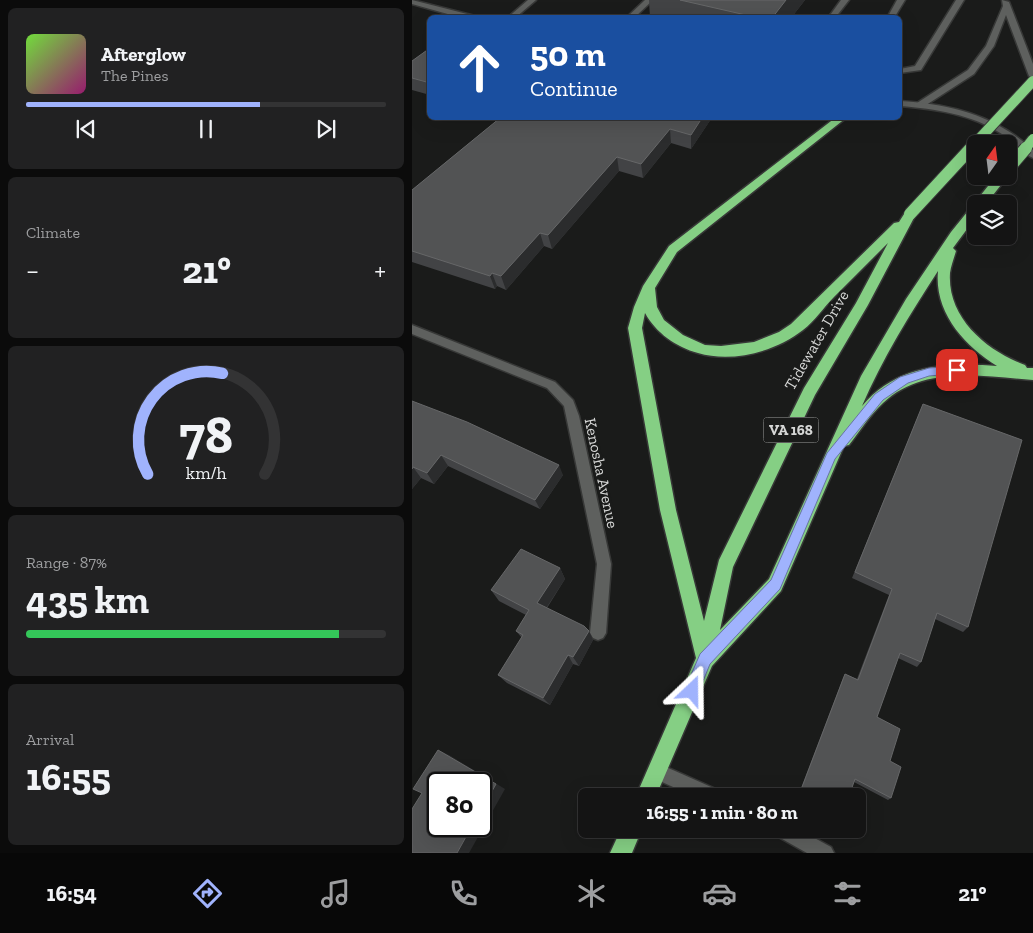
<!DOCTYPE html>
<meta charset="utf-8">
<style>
body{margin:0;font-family:"Zilla Slab",serif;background:#212122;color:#f1f3f6;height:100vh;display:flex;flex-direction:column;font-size:19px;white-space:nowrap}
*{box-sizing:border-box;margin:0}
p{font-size:16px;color:#9d9ea0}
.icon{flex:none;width:28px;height:28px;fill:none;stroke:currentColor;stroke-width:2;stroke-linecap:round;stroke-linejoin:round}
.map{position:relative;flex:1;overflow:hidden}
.side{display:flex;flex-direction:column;gap:8px;padding:8px;background:#0b0b0b;width:412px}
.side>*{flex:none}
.guide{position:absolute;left:15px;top:15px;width:475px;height:105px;border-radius:8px;box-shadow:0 5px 20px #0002,0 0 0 1px #333334;background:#1a4fa0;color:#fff;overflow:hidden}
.needle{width:32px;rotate:14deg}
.fabs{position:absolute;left:555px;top:135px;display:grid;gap:10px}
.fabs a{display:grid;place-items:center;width:50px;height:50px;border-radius:8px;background:#141414;box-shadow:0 5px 20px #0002,0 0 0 1px #333334;font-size:25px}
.speed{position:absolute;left:15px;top:772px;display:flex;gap:10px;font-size:25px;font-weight:700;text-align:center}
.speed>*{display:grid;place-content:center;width:65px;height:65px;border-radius:50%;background:#141414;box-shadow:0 5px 20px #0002,0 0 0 1px #333334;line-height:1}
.speed .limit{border:2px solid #111;border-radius:8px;background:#fff;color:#111}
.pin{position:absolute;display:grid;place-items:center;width:42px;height:42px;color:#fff;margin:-21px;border-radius:10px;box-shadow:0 2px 8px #0006}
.me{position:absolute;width:55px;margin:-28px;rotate:23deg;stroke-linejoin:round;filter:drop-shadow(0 0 4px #0008)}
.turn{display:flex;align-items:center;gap:18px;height:105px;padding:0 20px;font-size:22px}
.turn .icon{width:65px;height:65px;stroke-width:2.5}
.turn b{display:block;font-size:35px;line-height:42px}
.big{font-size:38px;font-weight:700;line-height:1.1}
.side .card{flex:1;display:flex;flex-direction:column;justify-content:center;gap:8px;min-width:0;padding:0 18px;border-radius:8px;background:#212122}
.side .dial{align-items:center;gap:0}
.dial svg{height:130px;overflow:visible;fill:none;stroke:#333334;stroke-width:7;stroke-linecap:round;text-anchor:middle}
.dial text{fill:#f1f3f6;stroke:none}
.song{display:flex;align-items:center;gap:15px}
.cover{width:60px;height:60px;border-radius:8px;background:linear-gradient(135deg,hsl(100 70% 55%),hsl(320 70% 35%))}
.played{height:5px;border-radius:2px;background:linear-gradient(90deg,#a0b3fd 65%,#333334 65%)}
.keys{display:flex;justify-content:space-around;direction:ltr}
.heat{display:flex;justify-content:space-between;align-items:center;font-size:28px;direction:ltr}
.charge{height:8px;border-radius:4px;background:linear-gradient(90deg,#34c759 87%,#333334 0)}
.trip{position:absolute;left:166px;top:788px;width:288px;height:50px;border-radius:8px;background:#141414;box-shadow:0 5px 20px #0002,0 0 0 1px #333334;font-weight:700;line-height:50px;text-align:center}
.menu{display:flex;height:80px;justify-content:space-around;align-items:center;background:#080808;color:#9d9ea0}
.menu .icon{width:35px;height:35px}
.menu .current{color:#a0b3fd}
.menu b{font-size:22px;color:#f1f3f6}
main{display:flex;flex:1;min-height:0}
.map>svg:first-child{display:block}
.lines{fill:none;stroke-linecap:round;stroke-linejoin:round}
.lane-casing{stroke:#373837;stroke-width:3}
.street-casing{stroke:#373837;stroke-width:3}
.highway-casing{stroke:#373837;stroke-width:3}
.lane{fill:#5e605e;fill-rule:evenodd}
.street{fill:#5e605e;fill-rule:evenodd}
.highway{fill:#85cf84;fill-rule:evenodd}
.highway-bridge-far1-casing{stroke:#373837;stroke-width:12;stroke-linecap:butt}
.highway-bridge-casing{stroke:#373837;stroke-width:14;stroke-linecap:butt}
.highway-bridge-far1{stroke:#85cf84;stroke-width:10}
.highway-bridge{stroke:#85cf84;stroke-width:12}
.wall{fill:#424345}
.shaded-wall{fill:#2b2c2d}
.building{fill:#525354;stroke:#666768}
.route{fill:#a0b3fd;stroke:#6874a4}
.labels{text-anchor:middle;stroke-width:5;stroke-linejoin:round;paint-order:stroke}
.shield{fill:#1a1b1a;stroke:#9d9e9d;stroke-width:1}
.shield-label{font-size:15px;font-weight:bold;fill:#d5d6d5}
.street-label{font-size:16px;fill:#d5d6d5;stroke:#1a1b1a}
</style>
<main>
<section class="side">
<div class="card">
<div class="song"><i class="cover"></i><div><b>Afterglow</b><p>The Pines</p></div></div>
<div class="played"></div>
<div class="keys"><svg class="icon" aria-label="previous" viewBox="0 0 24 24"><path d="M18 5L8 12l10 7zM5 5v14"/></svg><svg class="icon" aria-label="pause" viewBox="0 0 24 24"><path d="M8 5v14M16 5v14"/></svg><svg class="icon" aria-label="next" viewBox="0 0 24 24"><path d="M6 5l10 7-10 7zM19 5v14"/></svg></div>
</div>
<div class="card"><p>Climate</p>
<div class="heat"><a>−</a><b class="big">21°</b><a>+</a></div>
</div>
<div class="card dial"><svg viewBox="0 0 100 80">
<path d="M14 69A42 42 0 1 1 86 69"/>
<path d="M14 69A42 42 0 0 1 60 7" stroke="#a0b3fd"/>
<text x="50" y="56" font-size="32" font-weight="700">78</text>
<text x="50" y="72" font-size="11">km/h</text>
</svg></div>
<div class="card"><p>Range · 87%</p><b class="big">435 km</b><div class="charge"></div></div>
<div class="card"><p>Arrival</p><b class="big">16:55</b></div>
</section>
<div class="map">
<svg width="621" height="853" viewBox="0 0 621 853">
<rect width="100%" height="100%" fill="#1a1b1a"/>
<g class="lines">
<defs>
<g id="lane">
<polygon points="116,0 124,0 103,18 95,18"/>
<polygon points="233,0 241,0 222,18 214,18"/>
<polygon points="429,0 437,0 423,18 416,18"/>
<polygon points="485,0 493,0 482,18 475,18"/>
<polygon points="544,0 552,0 509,70 488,73 488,69 503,66"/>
<polygon points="590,0 597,2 621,64 621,78 617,76 594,15 582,46 562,74 511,107 505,107 505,103 556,70 574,46 591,6"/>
<polygon points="245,763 306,790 308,796 281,796 239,777 237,771 239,765"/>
<polygon points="360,829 386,829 419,847 422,853 395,853 363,835"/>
</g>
<g id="street">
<polygon points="0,0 63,16 63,18 50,18 0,4"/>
<path d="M488,101C537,104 583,115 621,150V158C610,153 600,141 590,134C559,114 524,109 488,106Z"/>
<polygon points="0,325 143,382 161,400 167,416 199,564 194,633 191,638 186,640 181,638 178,633 185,564 152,406 135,388 0,334"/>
</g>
<g id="highway">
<path d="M423,118H434L265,252L243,288L245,307L252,320L271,335L293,345L309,346L342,342L367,332L379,324L482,223L487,222L494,211L498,210L504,214L456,305L403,395L321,567L308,630L357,579L449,376L494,299L539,232L560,206L563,205L564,201L584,176H596L574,204H564V217L541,248L544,251C542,258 539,266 538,273C535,318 575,351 613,365L615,368H621V380C570,376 511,365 471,403C458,415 448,431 437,445L432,446L369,591L300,666L244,796H224L284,658L248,510L216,328L222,307L231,286L257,246ZM476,243L444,303L392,388L307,560L292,621L264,510L230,328L233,313C244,333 264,347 286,353C320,363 363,352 391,330C403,321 411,308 422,297C440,279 458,261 476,243ZM526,271C522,312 552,346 585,366C535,362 484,365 450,406C470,359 498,314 526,271Z"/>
<polygon points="209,829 230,829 220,853 198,853"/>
</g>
</defs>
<use href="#lane" class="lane-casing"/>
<use href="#street" class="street-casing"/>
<use href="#highway" class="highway-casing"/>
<use href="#lane" class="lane"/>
<use href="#street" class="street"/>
<use href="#highway" class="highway"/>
<defs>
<g id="highway-bridge-far1">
<polyline points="558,149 621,81"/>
<polyline points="613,149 621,139"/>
</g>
<g id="highway-bridge">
<polyline points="596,169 614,148"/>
<polyline points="498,214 559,148"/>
</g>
</defs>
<use href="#highway-bridge-far1" class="highway-bridge-far1-casing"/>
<use href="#highway-bridge" class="highway-bridge-casing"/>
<use href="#highway-bridge-far1" class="highway-bridge-far1"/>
<use href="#highway-bridge" class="highway-bridge"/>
</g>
<g class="wall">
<polygon points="237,0 393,0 379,18 238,18"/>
<polygon points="18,48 18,95 0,90 0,61"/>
<polygon points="88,118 299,118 299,119 279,149 259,143 231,178 207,171 140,249 132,246 94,290 85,286 83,289 0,262 0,190"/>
<polygon points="0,401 151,475 128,509 36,466 22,484 9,478 0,489"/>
<polygon points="511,404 556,627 551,632 523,619 509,662 505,667 486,658 465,717 478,761 479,798 476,800 442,782 437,796 386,796 431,678 433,674 445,679 477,595 440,578"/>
<polygon points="148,568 153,579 135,608 177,631 181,640 167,666 161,664 138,705 95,683 86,675 110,638 104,631 114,615 87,601 79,590"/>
</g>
<g class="shaded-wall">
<polygon points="374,0 393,0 379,18 360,18"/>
<polygon points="290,118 299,118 299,119 279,149 279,135"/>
<polygon points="258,129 259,143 231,178 229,164"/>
<polygon points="205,157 207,171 140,249 136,235"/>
<polygon points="128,233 132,246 94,290 89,276"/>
<polygon points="80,273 85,286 83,289 78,276"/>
<polygon points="29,455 36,466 22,484 15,473"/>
<polygon points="147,465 151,475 128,509 123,500"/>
<polygon points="1,467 9,478 0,489 0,469"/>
<polygon points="148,568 153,579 131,613 125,603"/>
<polygon points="177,631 181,640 167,666 161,657"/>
<polygon points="156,655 161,664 138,705 131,698"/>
<polygon points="26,750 37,755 93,789 57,853 45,853 60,826 69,826 69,811"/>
</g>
<g class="building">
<polygon points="268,0 374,0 360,18 347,18"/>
<polygon points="18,48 18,83 0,78 0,61"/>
<polygon points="88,118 290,118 279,135 258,129 229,164 205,157 136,235 128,233 89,276 80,273 78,276 0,251 0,190"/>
<polygon points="0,401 55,422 147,465 123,500 29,455 15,473 1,467 0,469"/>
<polygon points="511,404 610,440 556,627 525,613 509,662 488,653 465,717 488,729 478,761 489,767 479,798 443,779 437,796 389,796 387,795 433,674 446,680 480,589 443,572"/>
<polygon points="109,549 148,568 125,603 172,626 177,631 161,657 156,655 131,698 86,675 111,635 104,631 117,610 79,590"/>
<polygon points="26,750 84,784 69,811 69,784 26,784 26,826 60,826 45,853 0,853 0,809 10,793 1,789"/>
</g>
<polygon class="route" points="545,366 549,367 550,370 549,373 517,376 496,383 471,400 423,459 368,589 298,664 285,696 280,698 274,696 272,691 288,654 359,580 415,453 463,394 488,377 517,368"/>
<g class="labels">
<rect class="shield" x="351.5" y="417.5" width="55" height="25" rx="4"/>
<g class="shield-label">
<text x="379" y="435">VA 168</text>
</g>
<g class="street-label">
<text transform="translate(404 340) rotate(-60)" y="6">Tidewater Drive</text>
<text transform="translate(190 473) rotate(78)" y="6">Kenosha Avenue</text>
</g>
</g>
</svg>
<div class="fabs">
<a><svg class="needle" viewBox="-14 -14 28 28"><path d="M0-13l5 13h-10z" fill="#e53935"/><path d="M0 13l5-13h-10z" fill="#9d9ea0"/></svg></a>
<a><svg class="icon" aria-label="layers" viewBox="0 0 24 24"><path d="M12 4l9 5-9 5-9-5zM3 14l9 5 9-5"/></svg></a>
</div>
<div class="speed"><div class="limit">80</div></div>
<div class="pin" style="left:545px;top:370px;background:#d93025"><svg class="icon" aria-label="arrive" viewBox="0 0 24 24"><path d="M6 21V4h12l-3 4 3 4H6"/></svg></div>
<svg class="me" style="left:280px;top:691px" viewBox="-20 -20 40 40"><path d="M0-17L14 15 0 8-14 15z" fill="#a0b3fd" stroke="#fff" stroke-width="4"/></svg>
<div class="trip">16:55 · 1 min · 80 m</div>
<div class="guide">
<div class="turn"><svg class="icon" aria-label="ahead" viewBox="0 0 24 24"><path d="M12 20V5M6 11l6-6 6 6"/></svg><div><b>50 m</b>Continue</div></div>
</div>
</div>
</main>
<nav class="menu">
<b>16:54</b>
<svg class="icon current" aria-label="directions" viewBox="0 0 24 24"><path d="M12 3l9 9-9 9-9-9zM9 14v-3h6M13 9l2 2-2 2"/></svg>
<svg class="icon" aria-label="music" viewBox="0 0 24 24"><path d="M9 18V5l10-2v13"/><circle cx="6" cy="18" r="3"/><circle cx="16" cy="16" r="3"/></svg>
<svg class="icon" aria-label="phone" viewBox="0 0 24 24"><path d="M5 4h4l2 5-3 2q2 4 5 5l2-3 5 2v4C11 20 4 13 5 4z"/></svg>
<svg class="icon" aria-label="climate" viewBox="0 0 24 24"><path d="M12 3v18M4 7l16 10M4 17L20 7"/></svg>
<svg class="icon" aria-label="car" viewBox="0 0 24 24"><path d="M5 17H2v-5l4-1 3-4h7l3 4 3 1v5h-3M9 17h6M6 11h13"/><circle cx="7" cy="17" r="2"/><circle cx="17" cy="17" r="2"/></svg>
<svg class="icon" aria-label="filters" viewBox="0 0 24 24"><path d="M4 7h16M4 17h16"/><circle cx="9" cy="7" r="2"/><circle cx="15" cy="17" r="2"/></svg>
<b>21°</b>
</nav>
